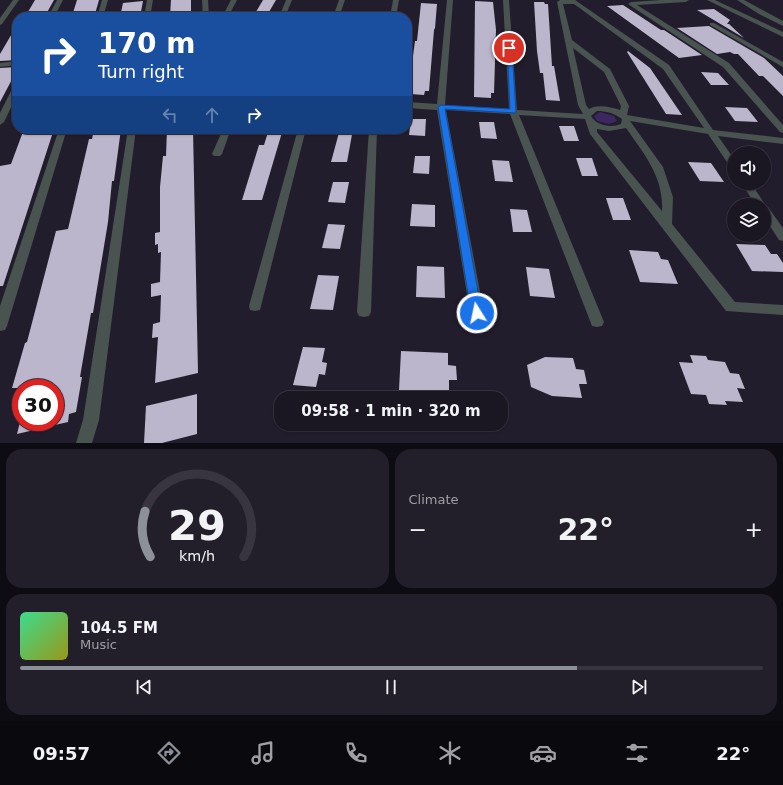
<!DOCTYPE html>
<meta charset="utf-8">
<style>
body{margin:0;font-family:"DejaVu Sans",sans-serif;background:#231f2a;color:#f1f3f6;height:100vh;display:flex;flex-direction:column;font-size:15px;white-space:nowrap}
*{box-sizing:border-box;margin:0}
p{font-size:13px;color:#9f9fa5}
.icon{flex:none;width:22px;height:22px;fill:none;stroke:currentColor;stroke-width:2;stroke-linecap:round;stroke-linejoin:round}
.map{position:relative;height:443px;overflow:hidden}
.panel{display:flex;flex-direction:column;gap:6px;padding:6px;background:#0e0c13;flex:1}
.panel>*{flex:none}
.guide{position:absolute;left:12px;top:12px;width:400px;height:122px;border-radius:16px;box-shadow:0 1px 3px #0004,0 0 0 1px #383540;background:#1a4fa0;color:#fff;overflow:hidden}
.fabs{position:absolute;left:727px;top:146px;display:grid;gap:8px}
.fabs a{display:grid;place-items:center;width:44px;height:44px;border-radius:50%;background:#1a1622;box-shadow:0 1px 3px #0004,0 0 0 1px #383540;font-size:20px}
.speed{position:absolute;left:12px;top:379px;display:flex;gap:8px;font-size:20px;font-weight:700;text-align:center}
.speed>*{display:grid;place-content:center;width:52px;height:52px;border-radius:50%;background:#1a1622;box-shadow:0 1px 3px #0004,0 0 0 1px #383540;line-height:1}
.speed .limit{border:6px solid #d22;background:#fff;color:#111}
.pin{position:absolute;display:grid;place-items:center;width:34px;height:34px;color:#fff;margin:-17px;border:2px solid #fff;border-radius:50%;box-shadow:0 1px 4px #0007}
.me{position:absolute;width:44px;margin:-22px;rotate:350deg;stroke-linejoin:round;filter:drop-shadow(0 0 3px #0008)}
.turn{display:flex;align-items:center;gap:14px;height:84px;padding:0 20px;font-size:18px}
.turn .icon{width:52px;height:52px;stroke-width:2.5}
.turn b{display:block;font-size:28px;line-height:34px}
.lanes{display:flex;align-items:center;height:38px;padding:0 20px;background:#0003;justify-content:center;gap:20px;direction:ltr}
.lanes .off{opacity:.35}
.big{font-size:30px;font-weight:700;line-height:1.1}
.panel .card{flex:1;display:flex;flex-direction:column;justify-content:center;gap:6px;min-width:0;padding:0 14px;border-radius:16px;background:#231f2a}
.panel .dial{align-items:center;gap:0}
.dial svg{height:104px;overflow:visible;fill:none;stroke:#383540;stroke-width:7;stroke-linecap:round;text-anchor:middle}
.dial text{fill:#f1f3f6;stroke:none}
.song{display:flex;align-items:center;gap:12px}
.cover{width:48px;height:48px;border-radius:6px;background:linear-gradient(135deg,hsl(150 70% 55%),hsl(60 70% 35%))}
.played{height:4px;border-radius:2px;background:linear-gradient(90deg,#8c9099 75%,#383540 75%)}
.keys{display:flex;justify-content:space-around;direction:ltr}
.heat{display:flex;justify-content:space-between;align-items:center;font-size:22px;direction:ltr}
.panel .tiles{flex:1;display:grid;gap:6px;grid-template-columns:1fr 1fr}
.card:last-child{grid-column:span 2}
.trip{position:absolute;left:274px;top:391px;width:234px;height:40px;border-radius:16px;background:#1a1622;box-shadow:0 1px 3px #0004,0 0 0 1px #383540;font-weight:700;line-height:40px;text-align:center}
.tabs{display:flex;height:64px;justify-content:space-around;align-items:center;background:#0a090e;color:#9f9fa5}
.tabs .icon{width:28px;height:28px}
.tabs .current{color:#8c9099}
.tabs b{font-size:18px;color:#f1f3f6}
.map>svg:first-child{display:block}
.green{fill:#3c2761}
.building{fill:#bbb6cb}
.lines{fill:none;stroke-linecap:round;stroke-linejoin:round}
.minor{fill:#495350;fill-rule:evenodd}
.route{fill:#1a73e8;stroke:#114b97}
</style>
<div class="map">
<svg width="783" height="443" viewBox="0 0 783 443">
<rect width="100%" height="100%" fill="#221d2d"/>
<polygon class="green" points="600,112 614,116 617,121 609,124 597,121 594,116"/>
<g class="building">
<polygon points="35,0 54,0 45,16 25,17"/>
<polygon points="77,0 99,0 95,14 72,16"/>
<polygon points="171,0 191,0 191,17 170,17"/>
<polygon points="263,0 276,0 266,17 253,17"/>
<polygon points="143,1 140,17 120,17 123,3"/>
<polygon points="475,1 493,2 496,30 494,93 491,93 491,98 474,97"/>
<polygon points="534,2 544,2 545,4 548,4 552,66 554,66 560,101 546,100 543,73 540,73 537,51"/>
<polygon points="421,3 437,4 435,28 434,30 429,91 425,91 424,95 410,94 413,71 411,71 415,41 417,41"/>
<polygon points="623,5 661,30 664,30 702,55 679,58 607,6"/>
<polygon points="714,9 730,20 727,24 729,24 744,38 697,10"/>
<polygon points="17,25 17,60 0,61 0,54"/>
<polygon points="709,26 764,58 783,76 783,96 763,76 759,76 738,54 734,54 730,52 717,54 677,28"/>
<polygon points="628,51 650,68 682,115 666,114 627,52"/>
<polygon points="17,67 17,70 0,102 0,68"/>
<polygon points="701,72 718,73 729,85 711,85"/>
<polygon points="725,107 747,108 758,122 735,121"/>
<polygon points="411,119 426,119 425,136 409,135"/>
<polygon points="479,122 494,122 497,139 481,138"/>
<polygon points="559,126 574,126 579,141 564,141"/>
<polygon points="24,129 54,129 3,286 0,286 0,166 11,164"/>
<polygon points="94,129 121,129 114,181 112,181 108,222 93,313 91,313 80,377 82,377 76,412 69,414 68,422 55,425 55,388 12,388 25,343 27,342 56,231 68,229 89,139 92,139"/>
<polygon points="167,129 193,129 198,373 155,383 158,337 152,338 153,324 160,322 161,295 151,297 151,284 160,282 161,252 158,253 158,244 155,245 155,233 160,232 160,187 163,156 166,156"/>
<polygon points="269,129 283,129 262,200 242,200 259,145 264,145"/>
<polygon points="340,129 353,129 347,162 331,162"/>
<polygon points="415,156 430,156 429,174 413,173"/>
<polygon points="576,158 592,158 598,176 582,176"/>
<polygon points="492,160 509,161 513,182 495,181"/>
<polygon points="688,162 711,163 724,182 700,181"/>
<polygon points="333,182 349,182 345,203 328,202"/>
<polygon points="606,198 623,198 631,220 613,220"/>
<polygon points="412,204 435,205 435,227 410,226"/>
<polygon points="510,209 527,210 532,232 513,232"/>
<polygon points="328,224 345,225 340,249 322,248"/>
<polygon points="736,244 765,245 771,254 777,254 783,263 783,272 752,271"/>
<polygon points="629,250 658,252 661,259 668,260 678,284 640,282"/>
<polygon points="417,266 444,267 445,298 416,297"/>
<polygon points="526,267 549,269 555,298 530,296"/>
<polygon points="318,275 339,276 333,310 310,309"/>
<polygon points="303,347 325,348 322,362 327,363 325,375 319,374 316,387 293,385"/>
<polygon points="401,351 448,353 448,365 456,366 457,380 449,380 449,392 399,390"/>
<polygon points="690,355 706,356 708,360 725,362 730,373 739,374 745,389 737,388 743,402 725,401 727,405 709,404 706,395 691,394 679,362 693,363"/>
<polygon points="545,357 573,358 576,369 584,370 587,384 579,384 582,398 552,396 531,387 527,365"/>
<polygon points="197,394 197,434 162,443 144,443 146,406"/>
<polygon points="20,422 51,422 51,426 17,434"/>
</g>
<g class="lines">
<g class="minor">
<polygon points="13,0 19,0 2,24 0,25 0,18"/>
<polygon points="57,0 63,0 54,17 48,17"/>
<polygon points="102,0 108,0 103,17 97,17"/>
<polygon points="147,0 153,0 150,17 144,17"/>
<polygon points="202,0 208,0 209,17 203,17"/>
<polygon points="231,0 237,0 228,17 222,17"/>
<polygon points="286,0 292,0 285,17 279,17"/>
<polygon points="339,0 345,0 339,17 333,17"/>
<polygon points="393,0 399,0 396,17 390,17"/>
<path d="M447,0H453L445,105L509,109L503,0H509L517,110L583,114L578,105L557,2L560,0H575L669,65L713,130L783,138V144L718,136L734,159V169L731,168L708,134L630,121L663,167L673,197L672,224L735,302L783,305V315L726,311L590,134L585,119L519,115L604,322L602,326L597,327L592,326L510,114L446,110L484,313L482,317L477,318L472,317L470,313L437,110L407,108V102L437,104ZM563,4H574L663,69L704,128L627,115L629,106L610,69L572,40ZM573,48L604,72L621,106L620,110C610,107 598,104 589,109L586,105ZM597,111C606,111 614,113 622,119L621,124C611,128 597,126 591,116ZM626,128C644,154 664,177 662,211L597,132V129L609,131Z"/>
<polygon points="661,0 689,0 686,2 637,5 729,63 783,125 783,133 780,132 723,67 628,4 631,2"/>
<polygon points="707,0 715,0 783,32 783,37"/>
<polygon points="737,0 744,0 783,21 783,26 759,14"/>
<polygon points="710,23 714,23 783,62 783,67 710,25"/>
<polygon points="17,61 17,65 0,67 0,63"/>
<polygon points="14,85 17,85 17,95 4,122 0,125 0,113"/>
<polygon points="59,129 67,129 7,326 5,330 0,331 0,306"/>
<polygon points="128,129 136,129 99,420 92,443 76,443 83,420"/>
<polygon points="223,129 231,129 222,154 220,156 214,156 212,154"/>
<polygon points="298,129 306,129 261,306 260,310 255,311 250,310 249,306"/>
<polygon points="369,129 377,129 371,312 369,316 364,317 359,316 357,312"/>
<polygon points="741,183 751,183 766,206 768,207 783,228 783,241 779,240 764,217 764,205 756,205"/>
</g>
</g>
<polygon class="route" points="507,46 512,48 516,113 445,109 482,313 481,316 477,318 473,316 471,313 438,107 441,105 510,109"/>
</svg>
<div class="fabs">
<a><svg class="icon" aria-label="sound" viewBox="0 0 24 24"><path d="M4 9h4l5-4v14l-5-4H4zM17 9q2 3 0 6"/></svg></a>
<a><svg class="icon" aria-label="layers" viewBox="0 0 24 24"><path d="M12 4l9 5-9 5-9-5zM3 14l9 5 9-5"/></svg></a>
</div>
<div class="speed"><div class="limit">30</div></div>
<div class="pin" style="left:509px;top:48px;background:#d93025"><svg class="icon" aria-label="arrive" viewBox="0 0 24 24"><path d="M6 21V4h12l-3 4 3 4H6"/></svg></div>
<svg class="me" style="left:477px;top:313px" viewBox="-20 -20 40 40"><circle r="17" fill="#1a73e8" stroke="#fff" stroke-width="3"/><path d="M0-11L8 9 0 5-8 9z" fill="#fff"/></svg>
<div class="trip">09:58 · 1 min · 320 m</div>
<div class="guide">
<div class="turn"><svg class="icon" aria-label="right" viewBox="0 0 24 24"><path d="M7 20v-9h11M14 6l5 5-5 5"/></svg><div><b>170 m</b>Turn right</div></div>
<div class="lanes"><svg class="icon off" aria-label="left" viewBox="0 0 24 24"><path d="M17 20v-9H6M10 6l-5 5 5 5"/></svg><svg class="icon off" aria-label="ahead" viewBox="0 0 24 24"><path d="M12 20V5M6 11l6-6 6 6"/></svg><svg class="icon" aria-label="right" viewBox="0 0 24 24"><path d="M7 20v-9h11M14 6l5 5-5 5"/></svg></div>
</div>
</div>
<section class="panel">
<div class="tiles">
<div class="card dial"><svg viewBox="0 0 100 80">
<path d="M14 69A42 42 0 1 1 86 69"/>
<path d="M14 69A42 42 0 0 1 10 34" stroke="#8c9099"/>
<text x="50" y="56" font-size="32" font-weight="700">29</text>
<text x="50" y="72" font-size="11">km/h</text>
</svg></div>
<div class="card"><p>Climate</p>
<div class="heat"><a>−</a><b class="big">22°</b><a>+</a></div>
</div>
<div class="card">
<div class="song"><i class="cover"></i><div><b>104.5 FM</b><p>Music</p></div></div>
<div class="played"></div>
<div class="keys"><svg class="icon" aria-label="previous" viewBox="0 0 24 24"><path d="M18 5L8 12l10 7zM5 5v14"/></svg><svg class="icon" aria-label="pause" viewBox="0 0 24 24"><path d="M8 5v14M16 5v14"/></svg><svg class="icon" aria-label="next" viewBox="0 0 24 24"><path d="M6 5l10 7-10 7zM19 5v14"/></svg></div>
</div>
</div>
</section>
<nav class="tabs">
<b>09:57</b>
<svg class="icon current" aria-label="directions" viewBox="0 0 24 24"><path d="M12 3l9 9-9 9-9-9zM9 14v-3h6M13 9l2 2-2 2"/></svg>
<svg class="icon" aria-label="music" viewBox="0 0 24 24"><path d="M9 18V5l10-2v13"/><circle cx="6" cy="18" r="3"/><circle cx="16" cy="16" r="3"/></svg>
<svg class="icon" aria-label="phone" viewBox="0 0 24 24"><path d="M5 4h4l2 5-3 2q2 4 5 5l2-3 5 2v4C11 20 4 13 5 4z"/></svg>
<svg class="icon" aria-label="climate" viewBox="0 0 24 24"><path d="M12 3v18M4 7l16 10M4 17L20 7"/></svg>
<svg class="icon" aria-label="car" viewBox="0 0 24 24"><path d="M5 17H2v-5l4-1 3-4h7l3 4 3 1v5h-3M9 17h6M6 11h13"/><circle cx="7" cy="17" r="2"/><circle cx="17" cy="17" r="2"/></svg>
<svg class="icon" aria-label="filters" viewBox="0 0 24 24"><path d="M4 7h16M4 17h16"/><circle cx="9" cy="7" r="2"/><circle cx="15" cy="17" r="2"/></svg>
<b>22°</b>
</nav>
